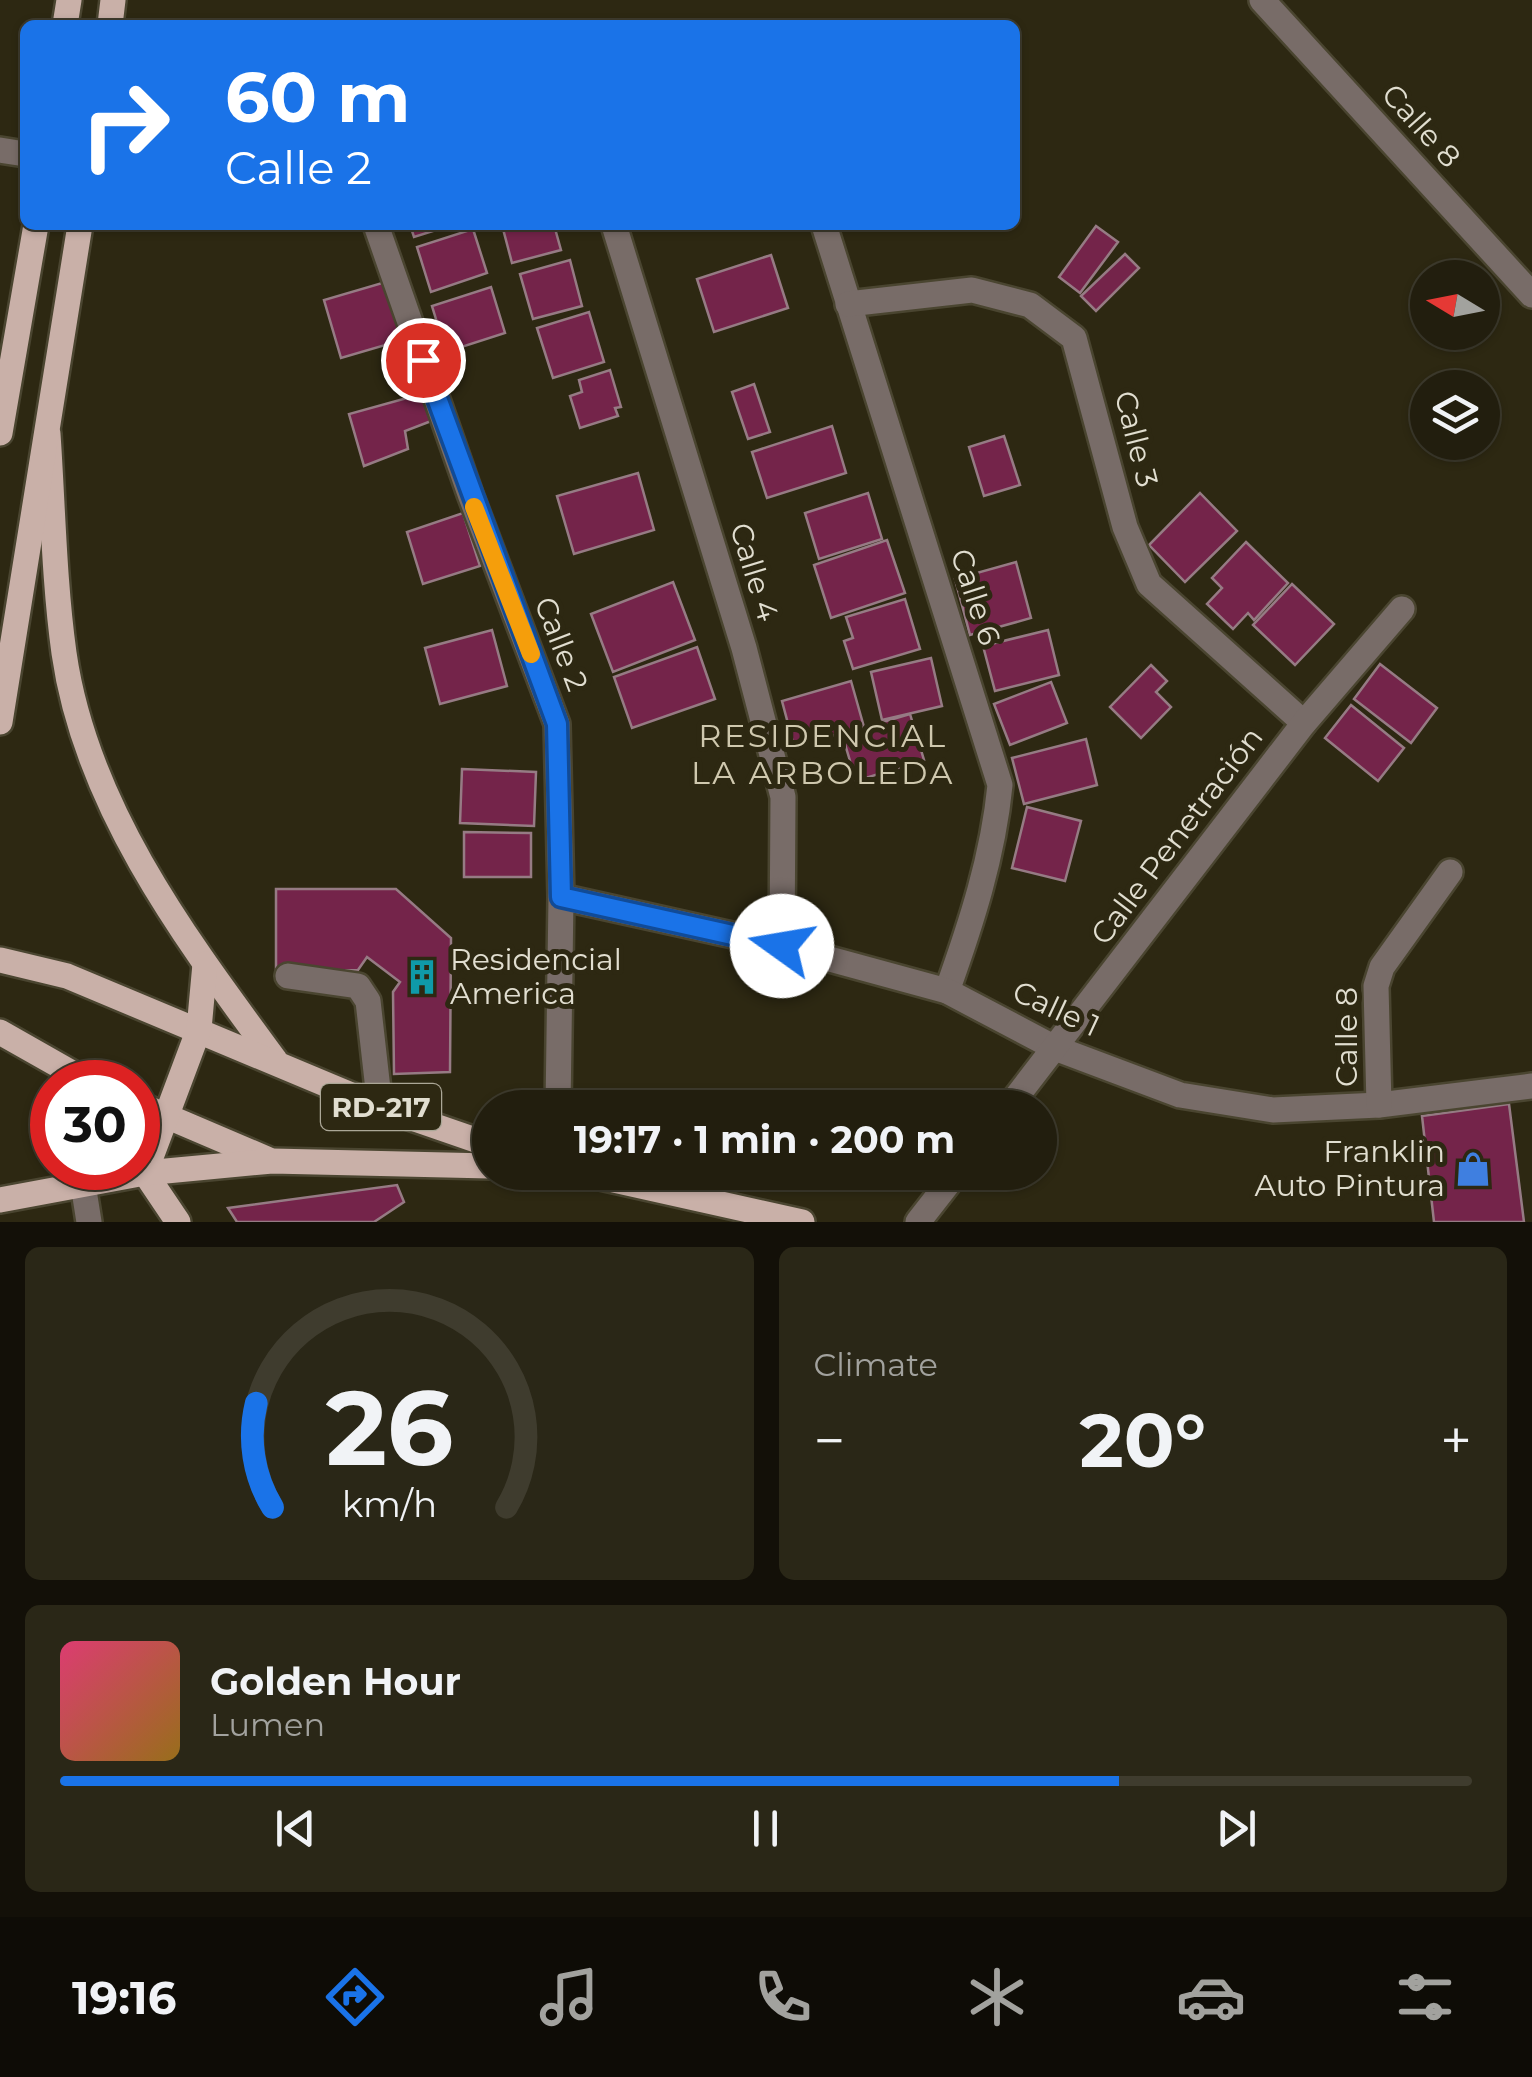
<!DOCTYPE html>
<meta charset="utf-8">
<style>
body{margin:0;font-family:Montserrat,sans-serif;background:#2a2717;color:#f1f3f6;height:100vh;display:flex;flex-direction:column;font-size:38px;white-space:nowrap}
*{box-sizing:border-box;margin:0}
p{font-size:32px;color:#a2a29e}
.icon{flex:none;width:55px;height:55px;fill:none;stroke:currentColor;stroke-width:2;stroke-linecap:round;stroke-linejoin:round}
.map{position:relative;height:1222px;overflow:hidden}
.details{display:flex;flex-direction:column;gap:25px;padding:25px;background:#131008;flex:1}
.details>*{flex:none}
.top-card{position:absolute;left:20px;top:20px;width:1000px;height:210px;border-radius:15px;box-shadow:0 2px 8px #0004,0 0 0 2px #3f3c2e;background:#1a73e8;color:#fff;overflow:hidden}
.needle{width:65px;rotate:280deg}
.fabs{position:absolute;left:1410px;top:260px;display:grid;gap:20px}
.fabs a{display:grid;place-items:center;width:90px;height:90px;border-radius:50%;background:#221e0e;box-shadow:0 2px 8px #0004,0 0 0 2px #3f3c2e;font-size:50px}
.speed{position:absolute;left:30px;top:1060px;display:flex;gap:20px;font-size:50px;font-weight:700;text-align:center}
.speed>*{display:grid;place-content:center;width:130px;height:130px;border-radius:50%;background:#221e0e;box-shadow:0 2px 8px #0004,0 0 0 2px #3f3c2e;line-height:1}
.speed .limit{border:15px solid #d22;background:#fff;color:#111}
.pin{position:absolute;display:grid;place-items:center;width:85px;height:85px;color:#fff;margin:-42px;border:5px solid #fff;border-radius:50%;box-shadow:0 2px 10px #0007}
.me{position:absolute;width:110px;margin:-55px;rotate:283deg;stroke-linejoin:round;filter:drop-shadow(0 0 8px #0008)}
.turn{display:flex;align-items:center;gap:35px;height:210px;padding:0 40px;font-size:45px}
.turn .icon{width:130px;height:130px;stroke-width:2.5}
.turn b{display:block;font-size:70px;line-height:85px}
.big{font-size:75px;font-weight:700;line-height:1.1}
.details .card{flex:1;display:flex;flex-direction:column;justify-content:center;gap:15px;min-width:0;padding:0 35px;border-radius:15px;background:#2a2717}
.details .dial{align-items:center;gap:0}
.dial svg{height:260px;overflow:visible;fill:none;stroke:#3f3c2e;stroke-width:7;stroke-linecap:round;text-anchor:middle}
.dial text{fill:#f1f3f6;stroke:none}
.song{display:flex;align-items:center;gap:30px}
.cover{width:120px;height:120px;border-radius:15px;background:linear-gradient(135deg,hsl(340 70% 55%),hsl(40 70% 35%))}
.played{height:10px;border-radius:5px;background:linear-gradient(90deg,#1a73e8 75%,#3f3c2e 75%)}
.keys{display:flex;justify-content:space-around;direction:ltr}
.heat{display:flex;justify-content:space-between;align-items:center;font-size:55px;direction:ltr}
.details .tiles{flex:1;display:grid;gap:25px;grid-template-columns:1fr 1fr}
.card:last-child{grid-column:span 2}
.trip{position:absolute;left:472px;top:1090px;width:585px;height:100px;border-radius:50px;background:#221e0e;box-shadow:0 2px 8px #0004,0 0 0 2px #3f3c2e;font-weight:700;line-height:100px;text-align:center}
.dock{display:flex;height:160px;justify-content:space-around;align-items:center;background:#0e0c06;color:#a2a29e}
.dock .icon{width:70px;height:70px}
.dock .active{color:#1a73e8}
.dock b{font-size:45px;color:#f1f3f6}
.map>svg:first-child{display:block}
.building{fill:#74244a;stroke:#967b84;stroke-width:2.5}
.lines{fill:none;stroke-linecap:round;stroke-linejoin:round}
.minor-casing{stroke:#4a4530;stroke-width:30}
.major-casing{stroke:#4a4530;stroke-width:30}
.minor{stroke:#786c68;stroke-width:25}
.major{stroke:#c9b0a8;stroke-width:25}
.route-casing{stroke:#114b97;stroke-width:25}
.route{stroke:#1a73e8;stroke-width:18}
.slow{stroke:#f59e0b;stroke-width:18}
.labels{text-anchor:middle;stroke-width:10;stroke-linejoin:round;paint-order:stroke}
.shield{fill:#2d2812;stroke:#aba797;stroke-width:2.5}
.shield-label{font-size:28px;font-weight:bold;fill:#e1ded0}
.street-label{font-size:30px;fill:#e1ded0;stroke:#2d2812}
.poi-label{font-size:30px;fill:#e1ded0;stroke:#2d2812;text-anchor:start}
.neighbourhood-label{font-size:32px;letter-spacing:2.5px;fill:#cfc8ae;stroke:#2d2812}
</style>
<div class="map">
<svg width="1532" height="1222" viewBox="0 0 1532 1222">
<rect width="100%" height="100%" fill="#2d2812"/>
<g class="building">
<polygon points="410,225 452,225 414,237"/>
<polygon points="502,225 554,225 561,250 512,263"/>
<polygon points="1096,226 1118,242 1080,293 1059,277"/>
<polygon points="473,229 487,273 431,292 417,247"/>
<polygon points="1125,254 1139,268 1096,311 1081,296"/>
<polygon points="771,255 788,308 714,332 697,279"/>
<polygon points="570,260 582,306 533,319 520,274"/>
<polygon points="389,281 406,339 341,358 324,300"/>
<polygon points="491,287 505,333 446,352 432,306"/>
<polygon points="589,312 604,362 553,378 537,328"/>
<polygon points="610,370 621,407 615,408 618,416 580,428 570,396 582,392 579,380"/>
<polygon points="754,384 770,432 748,439 732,392"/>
<polygon points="425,393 439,418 405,431 408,449 364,466 349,414"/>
<polygon points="832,426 846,473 767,498 752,452"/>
<polygon points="1004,436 1020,485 984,496 969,447"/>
<polygon points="638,473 654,530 574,554 557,496"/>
<polygon points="868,493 882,539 819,559 805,513"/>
<polygon points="1200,493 1237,531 1185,582 1149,545"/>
<polygon points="463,513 480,566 423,584 407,532"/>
<polygon points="887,540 905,593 831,618 814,565"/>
<polygon points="1246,542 1288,583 1254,620 1248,613 1233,629 1207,604 1222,588 1212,578"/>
<polygon points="1016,562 1031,618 970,635 955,579"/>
<polygon points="673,582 695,640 613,672 591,614"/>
<polygon points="1292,584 1334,624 1295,665 1253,625"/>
<polygon points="905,599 920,649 853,669 844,641 853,638 846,617"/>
<polygon points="492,630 507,686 440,704 425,648"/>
<polygon points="1048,630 1059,675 995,691 983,646"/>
<polygon points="697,647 715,699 632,728 614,677"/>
<polygon points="931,658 942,706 882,720 871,672"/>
<polygon points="1380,664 1437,708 1411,743 1354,699"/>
<polygon points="1151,665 1167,681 1156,692 1171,707 1141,738 1110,707"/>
<polygon points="851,681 864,727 794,746 782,701"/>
<polygon points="1051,682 1067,723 1010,745 994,704"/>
<polygon points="1351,705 1404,748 1378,781 1325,738"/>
<polygon points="910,714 924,760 856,781 842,734"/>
<polygon points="1086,739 1097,785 1024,804 1012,758"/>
<polygon points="462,769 536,772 534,826 460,823"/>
<polygon points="1027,807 1081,821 1065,881 1012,868"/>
<polygon points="464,832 531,833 531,877 464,877"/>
<polygon points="276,889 396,889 451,938 450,1072 394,1074 393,992 400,982 367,957 358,970 276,972"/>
<polygon points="1509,1104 1524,1222 1434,1222 1422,1116"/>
<polygon points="397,1185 404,1202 374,1222 237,1222 228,1208"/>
</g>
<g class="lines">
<defs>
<g id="minor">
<polyline points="1262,0 1532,295"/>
<polyline points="0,150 25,154"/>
<polyline points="376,225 470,494 557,724 561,897 558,1108"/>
<polyline points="614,225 744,648 783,797 782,946"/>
<path d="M824,225L1000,785C993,857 971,924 947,991"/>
<polyline points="848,304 972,290 1030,305 1074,338 1125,527 1149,584 1304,723"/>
<polyline points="561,897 782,946 947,991 1055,1048 1180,1095 1273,1110 1379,1105 1532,1086"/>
<polyline points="288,976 358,986 368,1001 380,1107"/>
<polyline points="1379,1105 1376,986 1382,967 1450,872"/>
<polyline points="1008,1108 1304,723 1402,609"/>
<polyline points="83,1184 89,1222"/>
<polyline points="918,1222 957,1172"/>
</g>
<g id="major">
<polyline points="65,25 69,0"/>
<polyline points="110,25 113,0"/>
<polyline points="0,433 36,225"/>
<path d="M48,434C53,507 54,581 64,653C86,807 186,939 275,1060"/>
<polyline points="0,722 80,225"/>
<polyline points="0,960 67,976 380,1107 490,1145"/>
<polyline points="0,1032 88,1082"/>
<polyline points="138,1104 267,1159"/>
<polyline points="578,1172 802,1222"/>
<polyline points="145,1173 199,1029 205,964"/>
<polyline points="145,1173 178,1222"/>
<polyline points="0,1200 145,1173 272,1161 490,1166"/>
</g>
</defs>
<use href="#minor" class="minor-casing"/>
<use href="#major" class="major-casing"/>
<use href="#minor" class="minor"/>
<use href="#major" class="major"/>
</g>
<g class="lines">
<defs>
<polyline id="route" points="423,360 557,724 561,897 782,946"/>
</defs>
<use href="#route" class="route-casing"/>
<use href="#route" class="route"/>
<polyline class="slow" points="474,507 531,654"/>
</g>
<defs>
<symbol id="building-bare" viewBox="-9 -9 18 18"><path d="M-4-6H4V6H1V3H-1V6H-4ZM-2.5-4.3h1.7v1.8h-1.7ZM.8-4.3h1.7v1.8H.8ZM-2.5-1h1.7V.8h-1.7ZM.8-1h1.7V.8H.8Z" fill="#0f9aa8" stroke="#2d2812" stroke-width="2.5" paint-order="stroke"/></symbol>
<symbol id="shop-bare" viewBox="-9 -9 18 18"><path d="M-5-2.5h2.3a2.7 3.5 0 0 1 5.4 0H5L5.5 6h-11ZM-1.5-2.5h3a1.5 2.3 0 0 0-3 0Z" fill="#3f7fe0" stroke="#2d2812" stroke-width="2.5" paint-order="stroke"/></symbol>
</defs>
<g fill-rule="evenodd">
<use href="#building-bare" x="397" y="952" width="50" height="50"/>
<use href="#shop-bare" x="1448" y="1144" width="50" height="50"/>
</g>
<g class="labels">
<rect class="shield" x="321" y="1084" width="120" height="46" rx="8"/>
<g class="shield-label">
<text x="381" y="1117">RD-217</text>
</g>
<g class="street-label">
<text transform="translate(1421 126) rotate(48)" y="10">Calle 8</text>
<text transform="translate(1136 439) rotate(76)" y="10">Calle 3</text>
<text transform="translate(754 572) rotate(73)" y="10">Calle 4</text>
<text transform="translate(975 597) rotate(72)" y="10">Calle 6</text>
<text transform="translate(561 644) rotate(69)" y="10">Calle 2</text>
<text transform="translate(1177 836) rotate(-53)" y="10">Calle Penetración</text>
<text transform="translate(1056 1009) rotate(25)" y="10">Calle 1</text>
<text transform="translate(1347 1037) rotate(-90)" y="10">Calle 8</text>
</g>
<g class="poi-label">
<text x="450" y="970">Residencial<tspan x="450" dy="34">America</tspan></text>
<text x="1445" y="1162" text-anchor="end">Franklin<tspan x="1445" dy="34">Auto Pintura</tspan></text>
</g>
<g class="neighbourhood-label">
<text x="823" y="747">RESIDENCIAL<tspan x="823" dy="37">LA ARBOLEDA</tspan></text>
</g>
</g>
</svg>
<div class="fabs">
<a><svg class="needle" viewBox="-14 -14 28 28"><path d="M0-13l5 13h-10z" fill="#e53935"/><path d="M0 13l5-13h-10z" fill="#a2a29e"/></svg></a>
<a><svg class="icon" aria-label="layers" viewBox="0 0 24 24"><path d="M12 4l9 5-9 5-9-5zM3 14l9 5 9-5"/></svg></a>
</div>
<div class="speed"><div class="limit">30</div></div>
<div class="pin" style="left:423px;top:360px;background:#d93025"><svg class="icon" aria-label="arrive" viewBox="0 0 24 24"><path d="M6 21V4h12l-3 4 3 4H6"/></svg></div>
<svg class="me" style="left:782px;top:946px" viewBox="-20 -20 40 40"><circle r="19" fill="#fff"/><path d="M0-13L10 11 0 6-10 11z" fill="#1a73e8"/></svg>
<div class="trip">19:17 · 1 min · 200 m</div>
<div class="top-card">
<div class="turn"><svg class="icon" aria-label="right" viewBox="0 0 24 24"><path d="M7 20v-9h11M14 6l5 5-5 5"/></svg><div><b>60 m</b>Calle 2</div></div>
</div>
</div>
<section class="details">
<div class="tiles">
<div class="card dial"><svg viewBox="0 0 100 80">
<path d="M14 69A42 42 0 1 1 86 69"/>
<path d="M14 69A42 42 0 0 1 9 37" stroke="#1a73e8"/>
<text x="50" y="56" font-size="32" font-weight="700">26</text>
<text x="50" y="72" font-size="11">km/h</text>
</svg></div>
<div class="card"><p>Climate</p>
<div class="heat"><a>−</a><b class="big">20°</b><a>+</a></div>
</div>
<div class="card">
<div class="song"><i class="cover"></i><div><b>Golden Hour</b><p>Lumen</p></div></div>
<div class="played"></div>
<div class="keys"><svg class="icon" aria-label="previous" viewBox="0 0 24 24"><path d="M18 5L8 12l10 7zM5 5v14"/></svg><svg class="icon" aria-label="pause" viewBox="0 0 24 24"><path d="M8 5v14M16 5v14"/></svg><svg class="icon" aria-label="next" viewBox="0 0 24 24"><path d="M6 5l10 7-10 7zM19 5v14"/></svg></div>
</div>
</div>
</section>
<nav class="dock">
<b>19:16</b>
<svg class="icon active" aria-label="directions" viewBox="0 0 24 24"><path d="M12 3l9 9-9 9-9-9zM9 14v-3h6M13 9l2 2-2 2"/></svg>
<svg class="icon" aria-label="music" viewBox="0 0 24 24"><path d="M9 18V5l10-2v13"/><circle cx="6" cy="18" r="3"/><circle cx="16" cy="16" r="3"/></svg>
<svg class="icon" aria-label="phone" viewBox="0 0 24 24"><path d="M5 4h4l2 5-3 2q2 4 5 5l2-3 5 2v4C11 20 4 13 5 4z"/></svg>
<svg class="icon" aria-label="climate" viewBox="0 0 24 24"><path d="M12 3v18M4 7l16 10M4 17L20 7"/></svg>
<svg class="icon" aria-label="car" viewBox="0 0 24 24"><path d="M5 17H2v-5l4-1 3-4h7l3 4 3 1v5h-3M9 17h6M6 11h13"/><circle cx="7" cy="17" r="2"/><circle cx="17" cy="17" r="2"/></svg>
<svg class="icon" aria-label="filters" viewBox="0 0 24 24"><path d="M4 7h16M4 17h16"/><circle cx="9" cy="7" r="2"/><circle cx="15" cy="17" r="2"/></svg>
</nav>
